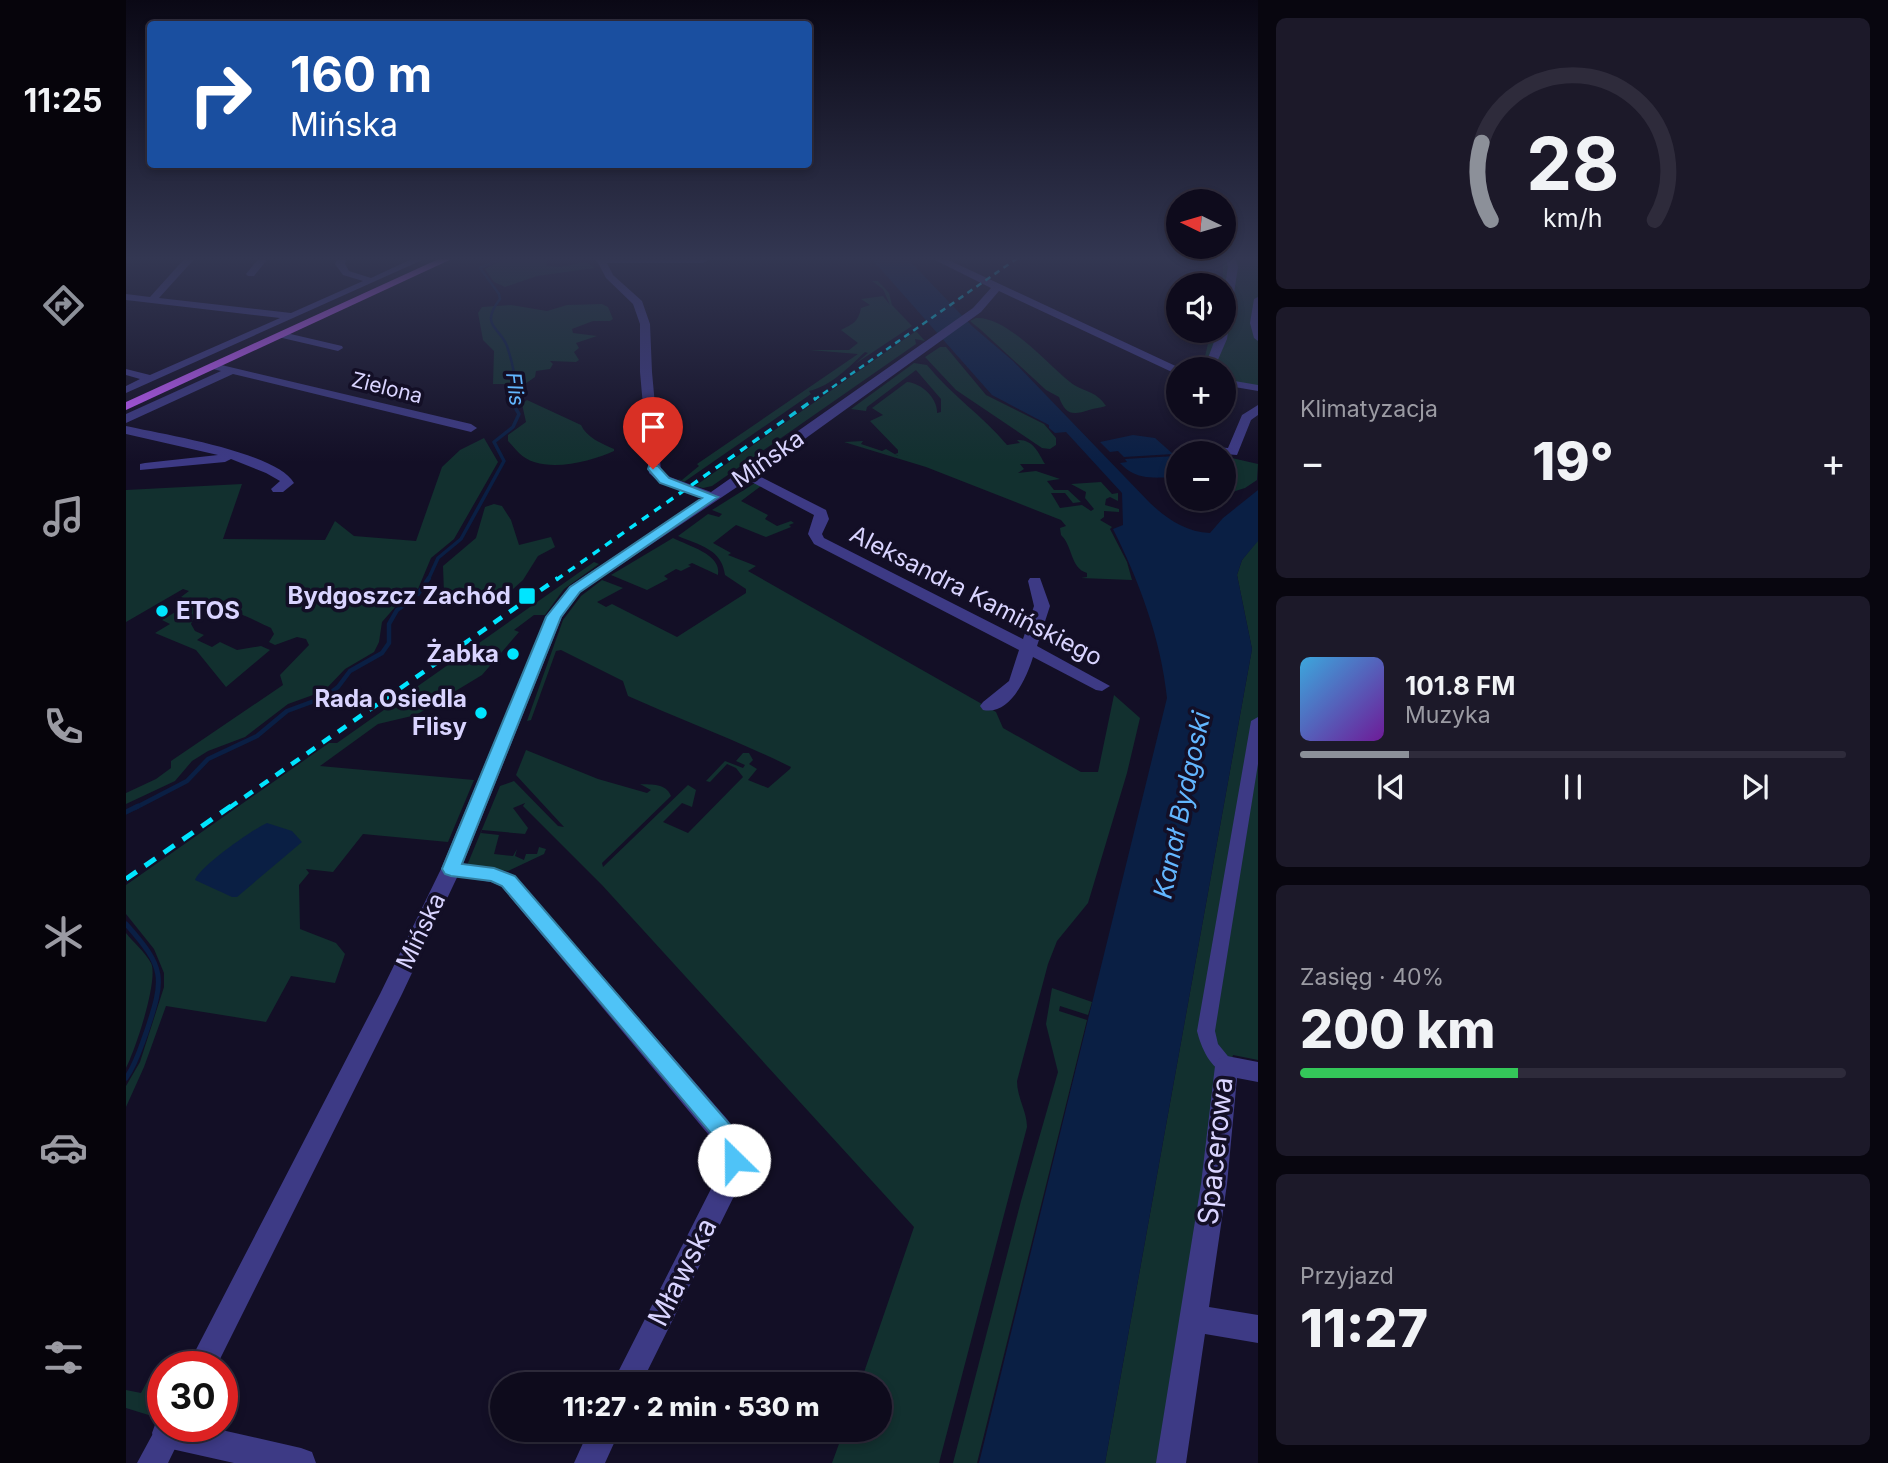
<!DOCTYPE html>
<html lang="pl">
<meta charset="utf-8">
<style>
body{margin:0;font-family:Inter,sans-serif;background:#1c1929;color:#f1f3f6;height:100vh;display:flex;flex-direction:column;font-size:26px;white-space:nowrap}
*{box-sizing:border-box;margin:0}
p{font-size:23px;color:#9b9ba3}
.icon{flex:none;width:38px;height:38px;fill:none;stroke:currentColor;stroke-width:2;stroke-linecap:round;stroke-linejoin:round}
.map{position:relative;flex:1;overflow:hidden}
.sheet{display:flex;flex-direction:column;gap:18px;padding:18px;background:#08060f;width:630px}
.sheet>*{flex:none}
.top-card{position:absolute;left:21px;top:21px;width:665px;height:147px;border-radius:7px;box-shadow:0 4px 10px #0003,0 0 0 2px #2e2b3b;background:#1a4fa0;color:#fff;overflow:hidden}
.needle{width:46px;rotate:275deg}
.buttons{position:absolute;left:1040px;top:189px;display:grid;gap:14px}
.buttons a{display:grid;place-items:center;width:70px;height:70px;border-radius:50%;background:#0e0b1c;box-shadow:0 4px 10px #0003,0 0 0 2px #2e2b3b;font-size:35px}
.speed{position:absolute;left:21px;top:1351px;display:flex;gap:14px;font-size:35px;font-weight:700;text-align:center}
.speed>*{display:grid;place-content:center;width:91px;height:91px;border-radius:50%;background:#0e0b1c;box-shadow:0 4px 10px #0003,0 0 0 2px #2e2b3b;line-height:1}
.speed .limit{border:10px solid #d22;background:#fff;color:#111}
.pin{position:absolute;display:grid;place-items:center;width:60px;height:60px;color:#fff;margin:-72px -30px;border-radius:50% 50% 50% 0;rotate:-45deg;box-shadow:0 0 7px #0007}
.pin .icon{rotate:45deg}
.me{position:absolute;width:77px;margin:-38px;rotate:337deg;stroke-linejoin:round;filter:drop-shadow(0 0 5px #0008)}
.turn{display:flex;align-items:center;gap:24px;height:147px;padding:0 28px;font-size:32px}
.turn .icon{width:91px;height:91px;stroke-width:2.5}
.turn b{display:block;font-size:49px;line-height:60px}
.big{font-size:52px;font-weight:800;line-height:1.1}
.sheet .card{flex:1;display:flex;flex-direction:column;justify-content:center;gap:10px;min-width:0;padding:0 24px;border-radius:10px;background:#1c1929}
.sheet .dial{align-items:center;gap:0}
.dial svg{height:182px;overflow:visible;fill:none;stroke:#2e2b3b;stroke-width:7;stroke-linecap:round;text-anchor:middle}
.dial text{fill:#f1f3f6;stroke:none}
.song{display:flex;align-items:center;gap:21px}
.cover{width:84px;height:84px;border-radius:10px;background:linear-gradient(135deg,hsl(200 70% 55%),hsl(280 70% 35%))}
.played{height:7px;border-radius:4px;background:linear-gradient(90deg,#8c9099 20%,#2e2b3b 20%)}
.keys{display:flex;justify-content:space-around;direction:ltr}
.heat{display:flex;justify-content:space-between;align-items:center;font-size:38px;direction:ltr}
.charge{height:10px;border-radius:5px;background:linear-gradient(90deg,#34c759 40%,#2e2b3b 0)}
.trip{position:absolute;left:364px;top:1372px;width:402px;height:70px;border-radius:35px;background:#0e0b1c;box-shadow:0 4px 10px #0003,0 0 0 2px #2e2b3b;font-weight:800;line-height:70px;text-align:center}
main{display:flex;flex:1;min-height:0}
.tab-bar{display:flex;flex-direction:column;width:126px;justify-content:space-around;align-items:center;background:#06040b;color:#9b9ba3}
.tab-bar .icon{width:49px;height:49px}
.tab-bar .selected{color:#8c9099}
.tab-bar b{font-size:32px;color:#f1f3f6}
.map>svg:first-child{display:block}
.green{fill:#12302f}
.water{fill:#0a1f44}
.lines{fill:none;stroke-linecap:round;stroke-linejoin:round}
.stream-far3{stroke:#0a1f44;stroke-width:2.5}
.stream-far2{stroke:#0a1f44;stroke-width:3.5}
.stream-far1{stroke:#0a1f44;stroke-width:4.5}
.stream{stroke:#0a1f44;stroke-width:5}
.pedestrian{fill:#3d3a85;fill-rule:evenodd}
.minor{fill:#3d3a85;fill-rule:evenodd}
.tertiary{fill:#3d3a85;fill-rule:evenodd}
.primary{fill:#c25bff;fill-rule:evenodd}
.rail-far3{stroke:#00e5ff;stroke-width:2.5;stroke-dasharray:6 5;stroke-linecap:butt}
.rail-far2{stroke:#00e5ff;stroke-width:3.5;stroke-dasharray:8 7;stroke-linecap:butt}
.rail-far1{stroke:#00e5ff;stroke-width:4.5;stroke-dasharray:10 9;stroke-linecap:butt}
.rail{stroke:#00e5ff;stroke-width:5;stroke-dasharray:13 10;stroke-linecap:butt}
.route{fill:#4fc3f7;stroke:#337fa1;stroke-width:2}
.poi-dot{fill:#00e5ff;stroke:#130f26;stroke-width:2.5}
.labels{text-anchor:middle;stroke-width:7;stroke-linejoin:round;paint-order:stroke}
.far-street-label{font-size:21px;fill:#d9d4ff;stroke:#130f26}
.far-water-label{font-size:21px;font-style:italic;fill:#62b6ff;stroke:#130f26}
.street-label{font-size:24px;fill:#d9d4ff;stroke:#130f26}
.poi-label{font-size:24px;font-weight:bold;fill:#d9d4ff;stroke:#130f26;text-anchor:end}
.water-label{font-size:26px;font-style:italic;fill:#62b6ff;stroke:#130f26}
.near-street-label{font-size:28px;fill:#d9d4ff;stroke:#130f26}
</style>
<main>
<nav class="tab-bar">
<b>11:25</b>
<svg class="icon selected" aria-label="directions" viewBox="0 0 24 24"><path d="M12 3l9 9-9 9-9-9zM9 14v-3h6M13 9l2 2-2 2"/></svg>
<svg class="icon" aria-label="music" viewBox="0 0 24 24"><path d="M9 18V5l10-2v13"/><circle cx="6" cy="18" r="3"/><circle cx="16" cy="16" r="3"/></svg>
<svg class="icon" aria-label="phone" viewBox="0 0 24 24"><path d="M5 4h4l2 5-3 2q2 4 5 5l2-3 5 2v4C11 20 4 13 5 4z"/></svg>
<svg class="icon" aria-label="climate" viewBox="0 0 24 24"><path d="M12 3v18M4 7l16 10M4 17L20 7"/></svg>
<svg class="icon" aria-label="car" viewBox="0 0 24 24"><path d="M5 17H2v-5l4-1 3-4h7l3 4 3 1v5h-3M9 17h6M6 11h13"/><circle cx="7" cy="17" r="2"/><circle cx="17" cy="17" r="2"/></svg>
<svg class="icon" aria-label="filters" viewBox="0 0 24 24"><path d="M4 7h16M4 17h16"/><circle cx="9" cy="7" r="2"/><circle cx="15" cy="17" r="2"/></svg>
</nav>
<div class="map">
<svg width="1132" height="1463" viewBox="0 0 1132 1463">
<rect width="100%" height="100%" fill="#130f26"/>
<g class="green">
<polygon points="382,257 422,257 420,266 435,267 460,262 469,268 411,276 379,287 368,282 359,269"/>
<polygon points="1094,257 1132,257 1132,388 1097,382 1097,369 1076,369 1085,331 1097,331 1097,264"/>
<path d="M746,281H752L763,293L766,305L786,326L729,364L742,353L739,352C723,367 705,386 683,391L685,394L558,482L551,479L556,480L573,466L571,464L732,354L683,350H723L732,343L715,330C726,324 732,323 735,308L744,305L735,299L757,296L764,305L757,289Z"/>
<polygon points="476,304 482,307 487,319 484,321 467,321 446,329 447,333 471,336 450,343 453,348 448,352 453,360 450,362 424,361 427,364 424,369 410,371 409,377 399,384 367,384 368,351 357,340 352,313 356,307 385,305 421,311 441,305"/>
<path d="M850,318C881,316 921,364 944,382C956,392 970,390 980,406C974,408 969,408 963,410C946,416 939,414 933,397L920,390L855,330L844,321Z"/>
<polygon points="790,331 799,341 789,339 790,344 586,486 577,488 569,486"/>
<polygon points="814,347 820,347 860,395 918,424 930,438 930,445 924,449 916,448 830,390 799,357"/>
<path d="M788,363L801,365C825,395 857,416 881,445L894,443L891,440C907,439 912,452 919,464H894L898,469L892,473L910,471L934,479L921,481L928,490H942L955,502L947,503L939,493H925L934,508L956,505L965,511L968,509L959,498L960,492L945,484L975,482L986,494L992,493V501L984,497L980,499L979,505L993,509V512L978,511V517L974,520L986,527L984,529L1001,562L1006,580L955,578L961,577V573C944,568 947,546 935,535L934,528L940,526L935,520L800,467L718,442L737,441L735,444L756,451L760,449L772,456L769,454L772,453V450L744,421L757,415L746,408L781,382C796,383 812,399 811,413L815,412V399L790,370L741,407L740,411L725,409Z"/>
<path d="M401,400L455,425C460,437 476,444 488,449V451C464,462 415,475 393,453C389,449 386,445 382,441V435L400,422L396,404Z"/>
<path d="M358,438L372,462L328,539L305,558L292,589L270,606L256,622L253,642L248,652L219,669L198,691L162,704L119,737L82,751L66,761L49,781L0,804V793L30,779L45,768V761L157,685L154,675L183,645L180,639L171,637L149,645L143,642L148,634L145,628C125,619 77,591 65,624L69,631L78,635L71,640L86,647L94,642L111,650L135,646L144,650L100,687L70,650L29,633L44,624L36,620L66,602L55,597L63,591L57,589L0,622V490L116,484L97,539L199,540L209,521L228,536L290,541L316,467L334,450Z"/>
<polygon points="1097,456 1132,464 1131,480 1119,488 1097,495"/>
<path d="M629,483L635,486L615,501L642,515L639,519L651,526L665,521L668,523L663,525L665,527L640,537L610,525L587,543L605,553L602,555L630,566L622,571L870,712L877,728L955,772H972L988,695L1014,718L1001,773L962,903L931,941L922,964L891,1081C891,1098 901,1111 901,1127L813,1463H706L718,1430H754V1384H734L788,1227L476,885L397,806L399,803L387,808L402,828L399,834L356,830L355,833L373,835L368,854L387,856L391,849L389,856L398,860L400,854H411L413,847L420,849L418,854L382,871L341,865L342,863L374,786L388,781L432,826L438,827L390,775L400,750L472,779L521,793L525,790L514,784C526,785 540,783 545,796L476,863L477,867L562,785L570,790L566,807L556,803L537,822L562,833L617,777L610,768L601,764L584,782L580,781L599,761L617,768L619,765L610,761L617,753H623L627,760L623,764L631,769L622,780L642,788L664,769L665,767C612,741 556,720 502,696L497,681L435,650L430,651L405,720L401,721L437,620L455,596L476,580L497,588L471,602L480,607L486,604L551,637L620,593V589L599,575C596,549 573,545 552,536L582,514L593,517L596,514L586,510Z"/>
<polygon points="368,504 376,506 385,520 393,545 425,537 429,547 412,556 397,580 378,597 358,604 342,597 318,593 317,566 350,538 359,507"/>
<path d="M547,538C562,546 596,554 592,575L566,563L562,565L565,566L555,571L550,569L538,576L542,579L521,590L485,575Z"/>
<polygon points="1132,540 1132,1060 1107,1055 1085,1136 1033,1463 979,1463 1126,649 1111,575 1116,560"/>
<polygon points="468,562 473,564 438,589 419,615 408,615 388,630 393,632 356,675 290,715 252,724 194,766 348,780 322,842 237,834 207,872 180,869 183,873 173,885 174,929 210,943 219,954 209,983 165,976 140,1022 40,1006 18,1067 0,1107 0,1086 14,1062 38,987 38,973 28,949 0,914 0,885 203,743 211,743"/>
<path d="M0,933C7,942 19,952 25,963C33,979 9,1051 0,1068Z"/>
<polygon points="926,988 966,1002 962,1015 934,1006 933,1011 961,1020 851,1463 827,1463 895,1201 932,1072 920,1024"/>
<polygon points="30,1374 37,1374 37,1403 29,1417 0,1408 0,1390 15,1393 23,1378"/>
</g>
<g class="water">
<path d="M744,257H780L846,326L887,361L1024,503C1041,519 1060,532 1084,533L1097,518L1132,490V541L1116,560L1111,575L1126,649L979,1463H853L1041,698C1035,639 1013,581 987,529L997,525L996,493L940,432L929,433L923,428V425L866,395Z"/>
<polygon points="1007,435 1029,438 1047,454 998,457 992,451 984,452 974,442"/>
<path d="M1050,456L1052,478C1028,477 1010,481 994,463L1001,462L999,459Z"/>
<path d="M141,823L166,831L176,842L111,897H106L69,880C73,867 127,829 141,823Z"/>
</g>
<g class="lines">
<path class="stream-far3" d="M379,257L354,268L373,294L374,299C353,326 374,327 381,346C387,364 391,381 390,400"/>
<polyline class="stream-far2" points="302,580 312,558 335,539 378,461 368,442 387,427 393,414 390,409 390,398"/>
<g class="stream-far1">
<polyline points="292,594 303,578"/>
<polyline points="9,808 61,781 82,759 131,736 161,711 199,697 212,687 224,671 256,653 263,643 263,624 271,610 284,601"/>
</g>
<g class="stream">
<polyline points="0,812 12,806"/>
<path d="M0,924C39,968 39,977 20,1033C14,1049 10,1064 0,1078"/>
</g>
<g class="pedestrian">
<polygon points="1132,297 1132,341 1128,338 1124,323 1128,299"/>
<path d="M1132,717V764L1089,1031L1092,1044L1110,1066L1108,1071C1087,1078 1075,1047 1071,1031L1125,721Z"/>
</g>
<g class="minor">
<polygon points="60,257 70,257 33,298 165,313 237,281 217,275 209,264 212,257 221,257 219,264 223,271 245,278 290,257 303,257 0,393 0,386 14,379 0,375 0,369 24,375 154,318 0,300 0,294 24,297"/>
<polygon points="134,257 143,257 128,276 122,276 120,274"/>
<polygon points="473,257 578,257 582,260 577,263 474,263 469,260"/>
<polygon points="1100,257 1109,257 1112,267 1101,339 1088,369 1078,369 1092,331 1097,331 1097,298 1102,267"/>
<polygon points="156,332 216,346 217,348 212,351 152,337 151,335"/>
<polygon points="87,363 345,424 351,428 345,432 107,374 0,423 0,414 95,371 83,368 83,364"/>
<polygon points="1132,405 1132,415 1125,420 1111,455 1075,452 1075,446 1102,448 1116,415"/>
<path d="M0,426C35,434 151,452 168,483L157,492H147L145,489L154,481L140,473L105,459L99,462L14,470V464L19,463L92,455L0,434Z"/>
<path d="M621,470L700,510L703,519L696,534L698,538L897,639L908,606L902,581L904,578H914L924,606L911,646L984,686L976,691L970,690L907,657C901,677 884,716 857,710L854,706L857,702L883,681L893,650L688,544L682,534L688,515L616,477V471Z"/>
<path d="M325,862L368,868L389,876L601,1119C616,1139 623,1157 615,1182L515,1384H486L590,1179L595,1159L592,1146L375,886L365,882L318,874L315,869L318,864Z"/>
<polygon points="1101,1056 1132,1062 1132,1082 1111,1078 1101,1184 1083,1307 1132,1315 1132,1343 1079,1334 1060,1463 1030,1463 1075,1184 1089,1066 1093,1059"/>
<polygon points="37,1420 37,1426 78,1426 175,1448 186,1452 190,1463 108,1463 41,1448 30,1444 26,1433 30,1422"/>
<polygon points="463,1430 494,1430 479,1463 448,1463"/>
</g>
<g class="tertiary">
<polygon points="469,257 478,257 487,275 516,301 524,324 526,372 535,471 544,477 585,492 847,308 865,288 803,257 816,257 1056,369 1052,369 1052,374 1048,373 873,291 855,312 626,477 454,592 436,617 335,869 276,994 90,1367 61,1367 254,994 315,869 420,617 444,586 576,498 534,483 523,473 514,372 514,324 507,304 480,278"/>
<polygon points="1097,379 1132,385 1132,391 1097,385"/>
<polygon points="37,1415 37,1426 60,1426 42,1463 11,1463"/>
</g>
<polygon class="primary" points="317,257 330,257 0,410 0,402"/>
<polyline class="rail-far3" points="688,400 893,257"/>
<polyline class="rail-far2" points="430,580 690,398"/>
<polyline class="rail-far1" points="103,808 432,578"/>
<polyline class="rail" points="0,879 105,806"/>
</g>
<linearGradient id="sky" x2="0" y2="1"><stop stop-color="#0a0815"/><stop offset="0.56" stop-color="#333752"/><stop offset="1" stop-color="#333752" stop-opacity="0"/></linearGradient>
<rect width="1132" height="462" fill="url(#sky)"/>
<polygon class="route" points="523,466 532,466 543,478 592,497 454,592 435,617 336,864 368,868 389,876 612,1134 620,1160 616,1167 608,1170 600,1167 594,1145 585,1133 376,886 365,881 325,876 319,874 316,869 420,617 444,587 576,498 534,483 522,469"/>
<g class="poi-dot">
<rect x="392" y="587" width="18" height="18" rx="3.5"/>
<circle cx="36" cy="611" r="7"/>
<circle cx="387" cy="654" r="7"/>
<circle cx="355" cy="713" r="7"/>
</g>
<g class="labels">
<g class="far-street-label">
<text transform="translate(261 388) rotate(14)" y="7">Zielona</text>
</g>
<g class="far-water-label">
<text transform="translate(389 389) rotate(83)" y="7">Flis</text>
</g>
<g class="street-label">
<text transform="translate(642 459) rotate(-35)" y="8">Mińska</text>
<text transform="translate(850 596) rotate(27)" y="8">Aleksandra Kamińskiego</text>
<text transform="translate(295 931) rotate(-64)" y="8">Mińska</text>
</g>
<g class="poi-label">
<text x="385" y="604">Bydgoszcz Zachód</text>
<text x="50" y="619" text-anchor="start">ETOS</text>
<text x="373" y="662">Żabka</text>
<text x="341" y="707">Rada Osiedla<tspan x="341" dy="28">Flisy</tspan></text>
</g>
<g class="water-label">
<text transform="translate(1056 805) rotate(-78)" y="9">Kanał Bydgoski</text>
</g>
<g class="near-street-label">
<text transform="translate(1089 1151) rotate(-84)" y="10">Spacerowa</text>
<text transform="translate(556 1272) rotate(-63)" y="10">Mławska</text>
</g>
</g>
</svg>
<div class="buttons">
<a><svg class="needle" viewBox="-14 -14 28 28"><path d="M0-13l5 13h-10z" fill="#e53935"/><path d="M0 13l5-13h-10z" fill="#9b9ba3"/></svg></a>
<a><svg class="icon" aria-label="sound" viewBox="0 0 24 24"><path d="M4 9h4l5-4v14l-5-4H4zM17 9q2 3 0 6"/></svg></a>
<a>+</a>
<a>−</a>
</div>
<div class="speed"><div class="limit">30</div></div>
<div class="pin" style="left:527px;top:469px;background:#d93025"><svg class="icon" aria-label="arrive" viewBox="0 0 24 24"><path d="M6 21V4h12l-3 4 3 4H6"/></svg></div>
<svg class="me" style="left:608px;top:1160px" viewBox="-20 -20 40 40"><circle r="19" fill="#fff"/><path d="M0-13L10 11 0 6-10 11z" fill="#4fc3f7"/></svg>
<div class="trip">11:27 · 2 min · 530 m</div>
<div class="top-card">
<div class="turn"><svg class="icon" aria-label="right" viewBox="0 0 24 24"><path d="M7 20v-9h11M14 6l5 5-5 5"/></svg><div><b>160 m</b>Mińska</div></div>
</div>
</div>
<section class="sheet">
<div class="card dial"><svg viewBox="0 0 100 80">
<path d="M14 69A42 42 0 1 1 86 69"/>
<path d="M14 69A42 42 0 0 1 10 35" stroke="#8c9099"/>
<text x="50" y="56" font-size="32" font-weight="700">28</text>
<text x="50" y="72" font-size="11">km/h</text>
</svg></div>
<div class="card"><p>Klimatyzacja</p>
<div class="heat"><a>−</a><b class="big">19°</b><a>+</a></div>
</div>
<div class="card">
<div class="song"><i class="cover"></i><div><b>101.8 FM</b><p>Muzyka</p></div></div>
<div class="played"></div>
<div class="keys"><svg class="icon" aria-label="previous" viewBox="0 0 24 24"><path d="M18 5L8 12l10 7zM5 5v14"/></svg><svg class="icon" aria-label="pause" viewBox="0 0 24 24"><path d="M8 5v14M16 5v14"/></svg><svg class="icon" aria-label="next" viewBox="0 0 24 24"><path d="M6 5l10 7-10 7zM19 5v14"/></svg></div>
</div>
<div class="card"><p>Zasięg · 40%</p><b class="big">200 km</b><div class="charge"></div></div>
<div class="card"><p>Przyjazd</p><b class="big">11:27</b></div>
</section>
</main>
